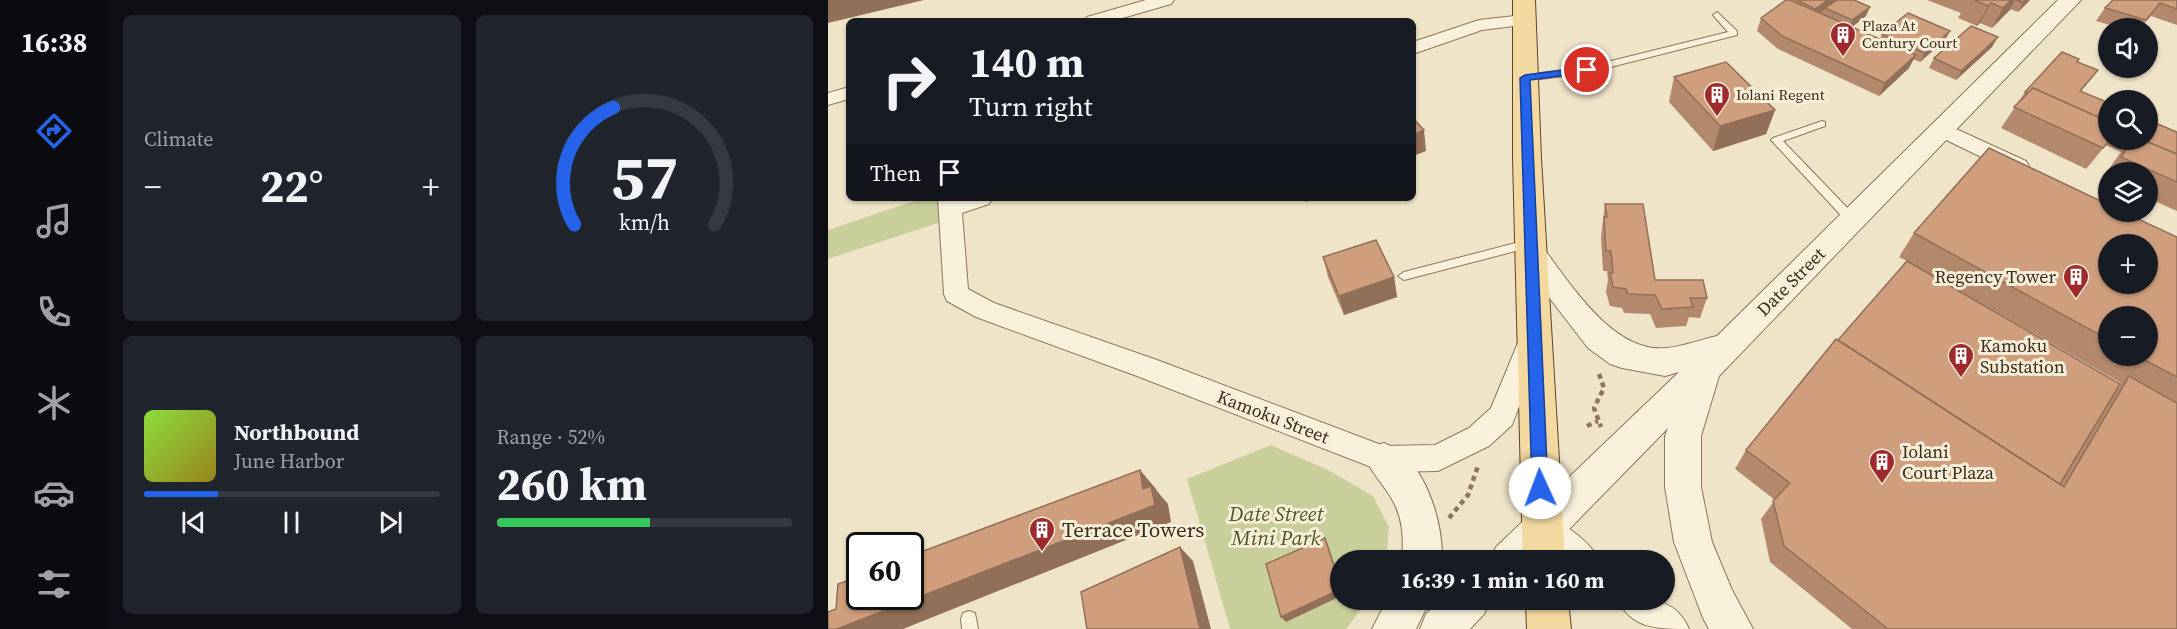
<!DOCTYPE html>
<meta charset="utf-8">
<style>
body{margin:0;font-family:"Source Serif 4",serif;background:#20242c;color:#f1f3f6;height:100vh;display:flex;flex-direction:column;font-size:22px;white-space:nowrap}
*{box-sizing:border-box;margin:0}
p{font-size:20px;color:#9ea1a6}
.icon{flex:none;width:33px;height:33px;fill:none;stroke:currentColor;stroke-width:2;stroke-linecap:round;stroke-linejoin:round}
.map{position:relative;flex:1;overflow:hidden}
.side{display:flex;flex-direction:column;gap:15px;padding:15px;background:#0d0f14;width:720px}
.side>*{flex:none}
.hud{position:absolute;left:18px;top:18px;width:570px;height:183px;border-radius:9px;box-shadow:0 2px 4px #0004;background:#171b24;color:#f1f3f6;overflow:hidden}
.controls{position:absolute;left:1270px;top:18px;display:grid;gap:12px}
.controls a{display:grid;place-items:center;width:60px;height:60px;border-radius:50%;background:#171b24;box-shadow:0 2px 4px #0004;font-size:30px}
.speed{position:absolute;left:18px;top:532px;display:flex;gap:12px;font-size:30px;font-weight:700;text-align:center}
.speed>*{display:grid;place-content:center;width:78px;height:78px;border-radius:50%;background:#171b24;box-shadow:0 2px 4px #0004;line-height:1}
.speed .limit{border:3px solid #111;border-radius:9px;background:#fff;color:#111}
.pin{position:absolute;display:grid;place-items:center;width:51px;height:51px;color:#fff;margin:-26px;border:3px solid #fff;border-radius:50%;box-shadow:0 2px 6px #0007}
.me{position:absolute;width:66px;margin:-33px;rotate:358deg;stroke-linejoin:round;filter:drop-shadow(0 0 4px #0008)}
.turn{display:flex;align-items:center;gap:21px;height:126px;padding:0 24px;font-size:27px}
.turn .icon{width:78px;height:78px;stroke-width:2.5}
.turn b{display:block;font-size:42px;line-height:51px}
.then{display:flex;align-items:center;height:57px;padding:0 24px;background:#0003;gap:12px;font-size:22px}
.big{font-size:45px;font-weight:700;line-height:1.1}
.side .tile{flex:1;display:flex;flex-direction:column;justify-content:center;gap:9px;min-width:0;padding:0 21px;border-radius:9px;background:#20242c}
.side .dial{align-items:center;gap:0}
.dial svg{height:156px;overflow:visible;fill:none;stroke:#363941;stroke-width:7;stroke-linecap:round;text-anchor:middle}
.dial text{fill:#f1f3f6;stroke:none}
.song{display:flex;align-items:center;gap:18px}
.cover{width:72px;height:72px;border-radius:9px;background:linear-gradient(135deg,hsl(90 70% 55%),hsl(50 70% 35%))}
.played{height:6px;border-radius:3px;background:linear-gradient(90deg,#2563eb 25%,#363941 25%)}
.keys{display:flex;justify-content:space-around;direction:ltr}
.heat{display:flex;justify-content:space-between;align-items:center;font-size:33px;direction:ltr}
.charge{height:9px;border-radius:4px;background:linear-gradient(90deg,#34c759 52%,#363941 0)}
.side .tiles{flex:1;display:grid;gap:15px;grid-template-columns:repeat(2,1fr)}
.trip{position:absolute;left:502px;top:550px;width:345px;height:60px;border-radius:30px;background:#171b24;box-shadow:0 2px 4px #0004;font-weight:700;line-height:60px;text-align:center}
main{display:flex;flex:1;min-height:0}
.tabs{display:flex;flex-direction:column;width:108px;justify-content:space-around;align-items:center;background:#090b0e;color:#9ea1a6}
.tabs .icon{width:42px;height:42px}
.tabs .on{color:#2563eb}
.tabs b{font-size:27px;color:#f1f3f6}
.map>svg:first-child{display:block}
.green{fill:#c9cf9b}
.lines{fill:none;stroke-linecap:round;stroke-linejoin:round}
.service-casing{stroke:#8d765c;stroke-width:2}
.minor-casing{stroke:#8d765c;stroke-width:2}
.tertiary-casing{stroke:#8d765c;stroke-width:2}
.primary-casing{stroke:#5b4430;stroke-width:2}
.path{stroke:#8d765c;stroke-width:4.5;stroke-dasharray:5 4;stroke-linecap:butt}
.service{fill:#faf1dc;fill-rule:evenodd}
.minor{fill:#faf1dc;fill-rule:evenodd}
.tertiary{fill:#faf1dc;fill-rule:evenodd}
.primary{fill:#f3d9a0;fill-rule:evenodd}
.wall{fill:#b2896c;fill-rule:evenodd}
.shaded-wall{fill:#916f58}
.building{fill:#cf9f7d;stroke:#916f58;stroke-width:1.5;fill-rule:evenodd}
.route{fill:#2563eb;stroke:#184099;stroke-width:1.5}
.labels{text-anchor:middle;stroke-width:6;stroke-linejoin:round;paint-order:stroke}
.far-poi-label{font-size:15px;fill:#3d2e20;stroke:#f7eed8;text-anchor:start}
.poi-label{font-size:18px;fill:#3d2e20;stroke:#f7eed8;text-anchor:start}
.street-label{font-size:18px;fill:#3d2e20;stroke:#f7eed8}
.near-park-label{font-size:21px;font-style:italic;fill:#4d5a26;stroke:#f7eed8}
.near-poi-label{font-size:21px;fill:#3d2e20;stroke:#f7eed8;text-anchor:start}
</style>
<main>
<nav class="tabs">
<b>16:38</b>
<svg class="icon on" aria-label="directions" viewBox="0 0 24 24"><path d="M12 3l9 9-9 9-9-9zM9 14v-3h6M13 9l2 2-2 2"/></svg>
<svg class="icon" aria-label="music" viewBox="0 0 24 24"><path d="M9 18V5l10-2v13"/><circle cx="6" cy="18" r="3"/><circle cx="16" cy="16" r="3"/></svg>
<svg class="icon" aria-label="phone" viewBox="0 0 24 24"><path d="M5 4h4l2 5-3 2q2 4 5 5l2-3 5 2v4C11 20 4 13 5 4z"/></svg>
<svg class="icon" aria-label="climate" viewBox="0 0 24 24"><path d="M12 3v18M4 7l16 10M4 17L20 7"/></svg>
<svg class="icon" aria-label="car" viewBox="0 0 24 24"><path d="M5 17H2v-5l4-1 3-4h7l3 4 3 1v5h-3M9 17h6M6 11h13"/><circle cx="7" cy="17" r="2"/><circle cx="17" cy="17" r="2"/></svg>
<svg class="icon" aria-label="filters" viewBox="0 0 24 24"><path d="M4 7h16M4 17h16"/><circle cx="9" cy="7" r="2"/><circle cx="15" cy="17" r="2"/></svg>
</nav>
<section class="side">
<div class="tiles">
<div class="tile"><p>Climate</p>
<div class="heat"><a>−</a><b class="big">22°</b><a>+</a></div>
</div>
<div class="tile dial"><svg viewBox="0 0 100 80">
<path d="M14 69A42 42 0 1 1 86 69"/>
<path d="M14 69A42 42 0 0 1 34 9" stroke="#2563eb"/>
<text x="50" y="56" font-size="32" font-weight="700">57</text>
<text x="50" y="72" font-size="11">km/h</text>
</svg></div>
<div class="tile">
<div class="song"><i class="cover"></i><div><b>Northbound</b><p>June Harbor</p></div></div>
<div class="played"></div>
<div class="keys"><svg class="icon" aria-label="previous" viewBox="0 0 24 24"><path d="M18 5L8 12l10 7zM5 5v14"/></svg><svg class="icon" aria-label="pause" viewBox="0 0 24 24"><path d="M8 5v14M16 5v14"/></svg><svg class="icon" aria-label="next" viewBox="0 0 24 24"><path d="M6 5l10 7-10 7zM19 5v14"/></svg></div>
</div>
<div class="tile"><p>Range · 52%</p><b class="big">260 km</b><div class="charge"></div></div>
</div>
</section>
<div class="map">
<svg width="1349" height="629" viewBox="0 0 1349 629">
<rect width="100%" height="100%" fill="#f0e4c8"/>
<g class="green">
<polygon points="95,198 110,198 116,221 0,259 0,230"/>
<polygon points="443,445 502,471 545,496 561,527 558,561 513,561 513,600 540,600 518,629 402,629 359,479"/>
</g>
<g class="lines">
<defs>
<g id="service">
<polygon points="889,12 909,31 909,35 759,73 697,81 692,78 697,75 759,67 900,32 885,15"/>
<polygon points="994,121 997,122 997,126 955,141 1028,217 1029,220 1028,223 1020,223 943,140 945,138"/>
<polygon points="703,239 707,240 709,243 707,246 576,280 570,276 576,272"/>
<polygon points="141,611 147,613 150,629 134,629 133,619 135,613"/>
</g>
<g id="minor">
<polygon points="318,0 346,0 343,4 284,21 256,21 259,17"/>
<polygon points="696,15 702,16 705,20 702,24 654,30 585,54 585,42 651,20"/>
<polygon points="21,87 21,99 0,105 0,93"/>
<polygon points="1115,123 1198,161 1201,166 1198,171 1190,173 1182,171 1108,135 1105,130 1108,125"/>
<polygon points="110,198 164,198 161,204 134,213 140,289 166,303 329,360 556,446 607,445 641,428 663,408 694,333 703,330 712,333 716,341 684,425 661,446 610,471 556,472 309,376 148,317 119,301 116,294"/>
<path d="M714,514C734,522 763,541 771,561H730L703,540L699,529L703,518Z"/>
<path d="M790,600C820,600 847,596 861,629C830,629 804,629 790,600Z"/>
</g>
<g id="tertiary">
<path d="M1230,0H1253L891,376L873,436V487L884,542L904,590L925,629H881L875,618L846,542L837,487V436L840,428L710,561H662L668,547L851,372L837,376L794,368L782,364L760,348L693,261L688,253L693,245L703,242L713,245C742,283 785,354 839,348C856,346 872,340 889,336Z"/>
<path d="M556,443C597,458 615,521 614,561H574C576,537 575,516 562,496C554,483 544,473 538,459L543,447Z"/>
<polygon points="559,600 602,600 588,629 544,629"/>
<polygon points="613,600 662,600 656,614 642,629 592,629 598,614"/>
</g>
<g id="primary">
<polygon points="685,0 707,0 713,158 737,561 695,561 685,158"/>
<polygon points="698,600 740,600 743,629 699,629"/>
</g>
</defs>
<use href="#service" class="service-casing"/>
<use href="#minor" class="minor-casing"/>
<use href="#tertiary" class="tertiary-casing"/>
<use href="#primary" class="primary-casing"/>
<g class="path">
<polyline points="771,374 776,388 766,408 773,427"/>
<polyline points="759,426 770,421"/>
<polyline points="621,518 640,495 650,466"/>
</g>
<use href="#service" class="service"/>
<use href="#minor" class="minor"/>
<use href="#tertiary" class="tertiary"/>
<use href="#primary" class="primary"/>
</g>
<g class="wall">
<polygon points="958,0 1026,0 1038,16 1024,27 1052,39 1054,34 1117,40 1092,62 1085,59 1081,68 1051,96 950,49 929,31 933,18"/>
<polygon points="1099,0 1202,0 1190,12 1182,9 1164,28 1152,23 1149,26 1130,18 1133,13"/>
<polygon points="1349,0 1349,25 1323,16 1312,28 1292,28 1268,21 1277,8"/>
<polygon points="1164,47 1128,80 1101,68 1106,58"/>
<polygon points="1249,62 1270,70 1253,91 1281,140 1320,140 1349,132 1349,211 1320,198 1320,172 1281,172 1281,180 1275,177 1293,152 1278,145 1258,169 1173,128 1197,92"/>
<polygon points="846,77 947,110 938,134 885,151 841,102"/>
<polygon points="777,204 827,280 879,298 872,318 861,317 858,326 828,328 822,314 796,313 794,308 782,306 778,292 780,280 779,271 775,271 773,237"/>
<path d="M1086,233L1349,237V629H1024L942,562L933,519L947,500L907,469L918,450L1010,340L1079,261L1071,257ZM1099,272L1293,383L1292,384ZM1281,316L1320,356H1281Z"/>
<polygon points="495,257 566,277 569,297 516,315 500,277"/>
</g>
<g class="shaded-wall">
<polygon points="0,0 96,0 0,23"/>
<polygon points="1000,0 1010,0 984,18 987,9"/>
<polygon points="1183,0 1187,0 1182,10 1164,28 1175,8"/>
<polygon points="1198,0 1202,0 1190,12 1195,3"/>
<polygon points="1163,3 1152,23 1149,26 1160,6"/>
<polygon points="1042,7 1038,16 1020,30 1024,20"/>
<polygon points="1122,31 1117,40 1092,62 1097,53"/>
<polygon points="1170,37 1164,47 1128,80 1133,71"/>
<polygon points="1088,55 1081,68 1051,96 1057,83"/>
<polygon points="947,110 938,134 885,151 892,126"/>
<polygon points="596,130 598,151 585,156 585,135"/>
<polygon points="476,198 486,198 478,202"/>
<polygon points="566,277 569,297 516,315 511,296"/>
<polygon points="312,470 328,489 329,491 340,504 343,522 75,629 9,629 315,489"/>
<polygon points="497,538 500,545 513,585 513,589"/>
<polygon points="352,547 365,561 383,629 372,629"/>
<polygon points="513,589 513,596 458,622 453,617"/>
</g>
<g class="building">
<polygon points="958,0 962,0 1088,55 1057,83 954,36 933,18"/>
<polygon points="969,0 1000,0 987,9"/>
<polygon points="1009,0 1026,0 1042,7 1024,20 997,8"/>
<polygon points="1146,0 1183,0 1175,8 1163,3 1160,6"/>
<polygon points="1188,0 1198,0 1195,3"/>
<polygon points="1285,0 1349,0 1349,9 1332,3 1318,20 1277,8"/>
<polygon points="1080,13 1122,31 1097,53 1054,34"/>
<polygon points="1143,26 1170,37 1133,71 1106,58"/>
<polygon points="1234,52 1251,59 1249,62 1270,70 1252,91 1281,103 1281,122 1205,88 1200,93 1197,92"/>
<polygon points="898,62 947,110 892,126 846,77"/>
<polygon points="1205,88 1281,122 1281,140 1282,140 1275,148 1186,107"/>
<polygon points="585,118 596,130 585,135"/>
<polygon points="1320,120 1349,132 1349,154 1315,140 1320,140"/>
<polygon points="1305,140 1315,140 1349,154 1349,182 1293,157"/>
<path d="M1161,148L1281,205V212H1295L1349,237V377L1309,356H1320V316H1281V340L1086,233ZM1281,244H1320V284H1281Z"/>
<polygon points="777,204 815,204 827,280 875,280 879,298 862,298 865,307 834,309 827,295 800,294 798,289 785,287 782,273 785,273 783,251 778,251 776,217 779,217"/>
<polygon points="548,240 566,277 511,296 495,257"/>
<polygon points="1079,261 1292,384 1232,484 1010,340"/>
<polygon points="1008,339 1236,487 1301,376 1349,403 1349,629 1060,629 956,546 945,501 962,483 918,450"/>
<polygon points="312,470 315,489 323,486 327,505 9,629 0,629 0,612 8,609 10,584 32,576 32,597 82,597 82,556"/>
<polygon points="497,538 513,589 453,617 438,564"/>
<polygon points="352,547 372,629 259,629 253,592"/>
</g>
<polygon class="route" points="759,67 762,67 762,72 702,80 720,488 718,493 712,495 706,493 704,488 692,78 697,75"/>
<defs>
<symbol id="building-pin" viewBox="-11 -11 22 30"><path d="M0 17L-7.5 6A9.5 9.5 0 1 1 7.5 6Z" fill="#9e2a2b" stroke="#f7eed8"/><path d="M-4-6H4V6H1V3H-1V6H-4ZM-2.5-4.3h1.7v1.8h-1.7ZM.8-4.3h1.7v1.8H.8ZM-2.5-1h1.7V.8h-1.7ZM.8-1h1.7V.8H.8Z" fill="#fff"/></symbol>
</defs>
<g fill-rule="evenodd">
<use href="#building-pin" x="1000" y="20" width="30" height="40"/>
<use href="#building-pin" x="874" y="80" width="30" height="40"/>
<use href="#building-pin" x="1233" y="262" width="30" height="40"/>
<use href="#building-pin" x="1118" y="341" width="30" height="40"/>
<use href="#building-pin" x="1039" y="447" width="30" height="40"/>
<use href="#building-pin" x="199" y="515" width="30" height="40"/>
</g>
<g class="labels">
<g class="far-poi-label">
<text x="1034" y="31">Plaza At<tspan x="1034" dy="17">Century Court</tspan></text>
<text x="908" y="100">Iolani Regent</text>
</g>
<g class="poi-label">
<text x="1228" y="283" text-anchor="end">Regency Tower</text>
<text x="1152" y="352">Kamoku<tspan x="1152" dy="21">Substation</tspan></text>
<text x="1074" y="458">Iolani<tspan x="1074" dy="21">Court Plaza</tspan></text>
</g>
<g class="street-label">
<text transform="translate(963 282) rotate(-45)" y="6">Date Street</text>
<text transform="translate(445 417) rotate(21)" y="6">Kamoku Street</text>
</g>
<g class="near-park-label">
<text x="448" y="521">Date Street<tspan x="448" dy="24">Mini Park</tspan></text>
</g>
<g class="near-poi-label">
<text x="234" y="537">Terrace Towers</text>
</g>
</g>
</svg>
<div class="controls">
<a><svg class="icon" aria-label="sound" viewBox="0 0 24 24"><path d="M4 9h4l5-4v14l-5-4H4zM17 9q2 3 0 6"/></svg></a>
<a><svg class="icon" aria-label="search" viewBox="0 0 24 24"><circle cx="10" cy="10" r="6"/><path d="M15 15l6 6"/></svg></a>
<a><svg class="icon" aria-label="layers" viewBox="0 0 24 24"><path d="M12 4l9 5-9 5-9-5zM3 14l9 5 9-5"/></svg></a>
<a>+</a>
<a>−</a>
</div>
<div class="speed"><div class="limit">60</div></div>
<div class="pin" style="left:759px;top:70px;background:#d93025"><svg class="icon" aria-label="arrive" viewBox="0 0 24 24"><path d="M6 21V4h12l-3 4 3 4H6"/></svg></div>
<svg class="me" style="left:712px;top:488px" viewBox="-20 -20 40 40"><circle r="19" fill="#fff"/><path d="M0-13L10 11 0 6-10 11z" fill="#2563eb"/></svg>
<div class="trip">16:39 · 1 min · 160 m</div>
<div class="hud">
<div class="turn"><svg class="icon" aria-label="right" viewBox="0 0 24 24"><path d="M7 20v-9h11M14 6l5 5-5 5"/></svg><div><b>140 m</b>Turn right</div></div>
<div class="then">Then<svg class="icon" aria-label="arrive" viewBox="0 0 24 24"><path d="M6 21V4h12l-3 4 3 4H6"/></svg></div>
</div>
</div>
</main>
